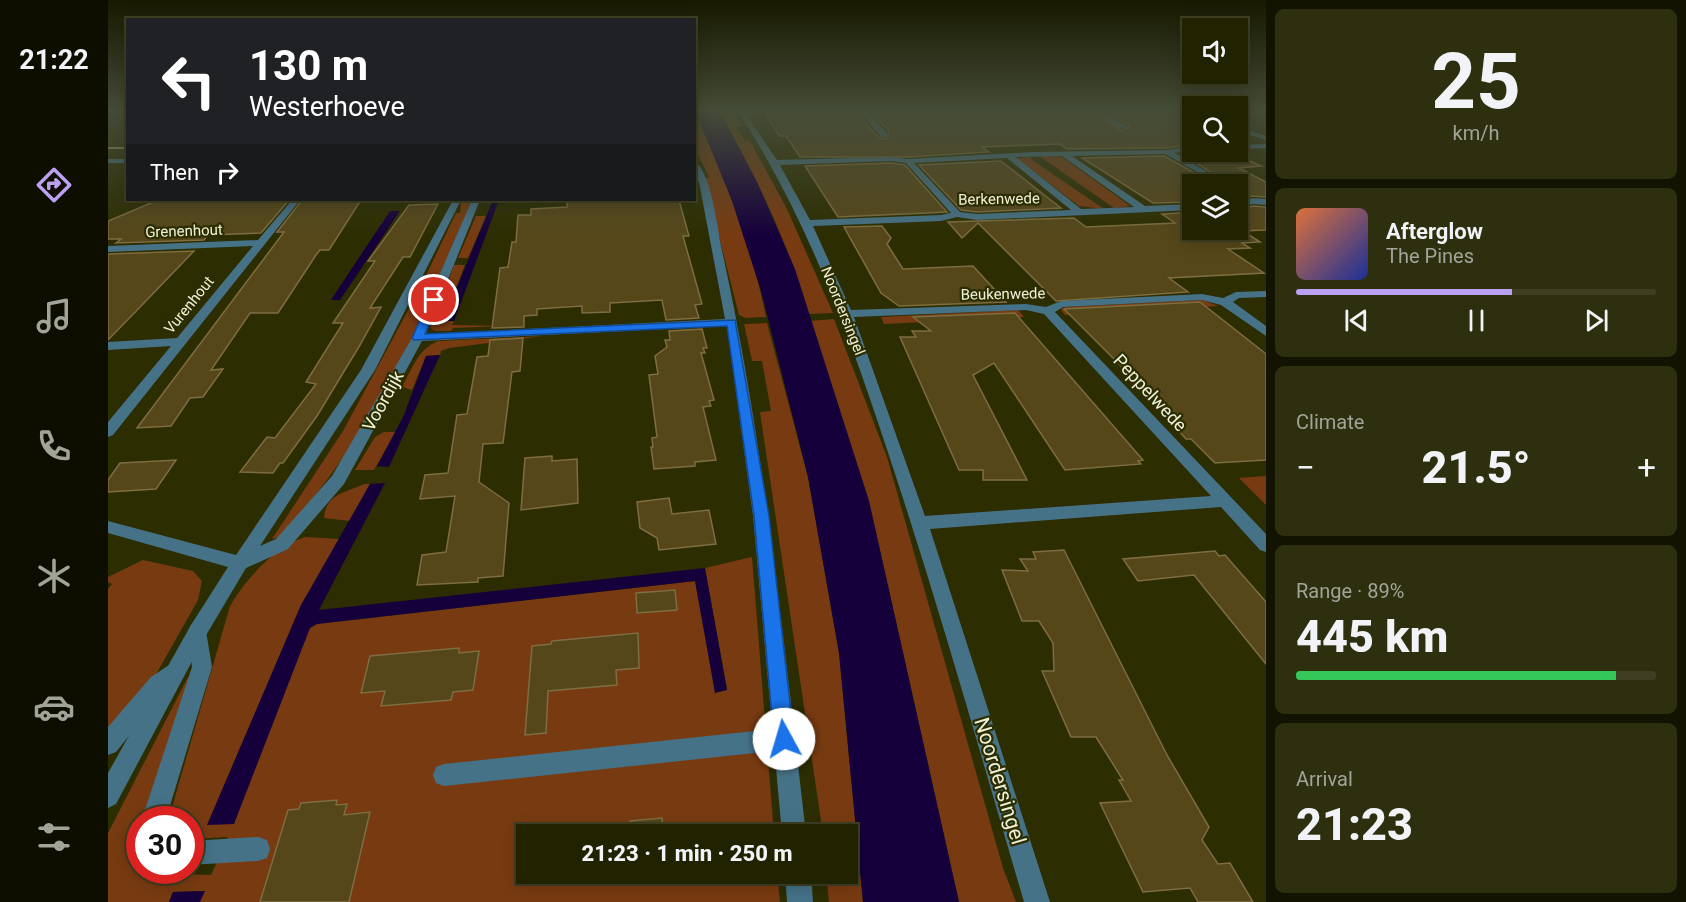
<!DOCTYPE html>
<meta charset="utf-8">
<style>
body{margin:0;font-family:Roboto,sans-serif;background:#2d2f0f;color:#f1f3f6;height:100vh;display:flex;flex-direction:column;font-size:22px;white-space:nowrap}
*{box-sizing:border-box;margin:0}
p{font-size:20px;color:#a2a499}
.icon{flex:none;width:33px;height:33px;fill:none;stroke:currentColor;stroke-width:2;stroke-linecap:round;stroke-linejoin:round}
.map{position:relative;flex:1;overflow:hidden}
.side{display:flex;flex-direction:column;gap:9px;padding:9px;background:#121300;width:420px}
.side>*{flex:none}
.hud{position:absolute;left:18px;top:18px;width:570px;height:183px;border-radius:0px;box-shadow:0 3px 15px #0003,0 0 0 2px #3e3f22;background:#202124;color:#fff;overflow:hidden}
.tools{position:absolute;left:1074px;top:18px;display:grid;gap:12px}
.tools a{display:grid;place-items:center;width:66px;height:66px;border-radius:0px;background:#212200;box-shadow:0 3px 15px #0003,0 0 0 2px #3e3f22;font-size:30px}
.speed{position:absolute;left:18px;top:806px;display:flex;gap:12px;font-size:30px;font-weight:700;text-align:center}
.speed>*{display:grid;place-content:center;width:78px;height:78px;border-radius:50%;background:#212200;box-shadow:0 3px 15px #0003,0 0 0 2px #3e3f22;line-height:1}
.speed .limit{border:9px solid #d22;background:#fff;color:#111}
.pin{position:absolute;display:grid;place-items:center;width:51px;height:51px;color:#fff;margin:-26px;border:3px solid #fff;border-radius:50%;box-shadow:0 2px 6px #0007}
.me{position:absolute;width:66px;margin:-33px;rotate:354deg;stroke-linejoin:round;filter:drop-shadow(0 0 4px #0008)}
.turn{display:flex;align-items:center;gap:21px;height:126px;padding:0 24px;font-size:27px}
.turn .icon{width:78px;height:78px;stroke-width:2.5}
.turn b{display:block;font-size:42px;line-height:51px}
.then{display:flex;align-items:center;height:57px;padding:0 24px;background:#0003;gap:12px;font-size:22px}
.big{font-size:45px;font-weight:800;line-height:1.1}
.side .card{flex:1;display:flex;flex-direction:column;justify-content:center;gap:9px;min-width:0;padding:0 21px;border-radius:9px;background:#2d2f0f}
.side .dial{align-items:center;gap:0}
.dial b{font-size:78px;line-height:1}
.song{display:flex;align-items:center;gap:18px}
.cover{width:72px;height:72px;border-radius:9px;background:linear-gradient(135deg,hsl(20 70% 55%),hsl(230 70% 35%))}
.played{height:6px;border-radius:3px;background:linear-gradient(90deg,#bca0f2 60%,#3e3f22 60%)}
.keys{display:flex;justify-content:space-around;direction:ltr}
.heat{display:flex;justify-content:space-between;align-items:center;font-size:33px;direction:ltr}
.charge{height:9px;border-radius:4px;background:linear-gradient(90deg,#34c759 89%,#3e3f22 0)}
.trip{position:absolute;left:408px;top:824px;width:342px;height:60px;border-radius:0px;background:#212200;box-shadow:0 3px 15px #0003,0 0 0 2px #3e3f22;font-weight:800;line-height:60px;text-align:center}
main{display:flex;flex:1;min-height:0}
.tabs{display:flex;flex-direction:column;width:108px;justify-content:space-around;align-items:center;background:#0d0e00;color:#a2a499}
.tabs .icon{width:42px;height:42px}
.tabs .selected{color:#bca0f2}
.tabs b{font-size:27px;color:#f1f3f6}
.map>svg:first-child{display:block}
.green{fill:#783b11}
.water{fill:#16003c}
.building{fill:#56471a;stroke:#7d6d40;stroke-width:1.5}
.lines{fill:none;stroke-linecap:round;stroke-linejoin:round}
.service{fill:#467288;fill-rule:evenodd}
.minor{fill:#467288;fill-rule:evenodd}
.tram{stroke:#ced0b3;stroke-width:1.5}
.route{fill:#1a73e8;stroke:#114b97;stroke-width:1.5}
.labels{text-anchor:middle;stroke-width:4.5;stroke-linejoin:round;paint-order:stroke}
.far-street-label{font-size:15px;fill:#eff1d8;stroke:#2c2d00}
.street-label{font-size:18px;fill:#eff1d8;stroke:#2c2d00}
.near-street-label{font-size:21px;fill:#eff1d8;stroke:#2c2d00}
</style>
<main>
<nav class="tabs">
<b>21:22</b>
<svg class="icon selected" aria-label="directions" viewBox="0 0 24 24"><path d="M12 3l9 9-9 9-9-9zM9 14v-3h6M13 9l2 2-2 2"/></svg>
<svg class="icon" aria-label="music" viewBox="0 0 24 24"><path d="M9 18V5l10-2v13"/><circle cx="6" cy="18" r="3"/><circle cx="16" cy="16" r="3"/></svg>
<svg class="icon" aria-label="phone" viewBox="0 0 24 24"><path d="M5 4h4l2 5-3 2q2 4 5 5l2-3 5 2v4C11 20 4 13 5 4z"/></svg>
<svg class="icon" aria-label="climate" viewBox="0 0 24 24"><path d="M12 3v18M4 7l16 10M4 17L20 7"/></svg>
<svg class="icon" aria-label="car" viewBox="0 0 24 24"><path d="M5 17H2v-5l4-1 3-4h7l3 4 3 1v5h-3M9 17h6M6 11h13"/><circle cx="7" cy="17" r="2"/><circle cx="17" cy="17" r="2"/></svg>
<svg class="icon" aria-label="filters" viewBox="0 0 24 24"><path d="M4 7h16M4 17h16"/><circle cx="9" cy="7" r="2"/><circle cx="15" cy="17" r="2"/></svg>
</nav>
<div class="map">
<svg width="1158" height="902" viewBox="0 0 1158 902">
<rect width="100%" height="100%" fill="#2c2d00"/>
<g class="green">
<path d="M611,111L626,114L634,126L628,127L637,141H642L679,209L725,313L701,314C680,243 648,175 611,111Z"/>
<path d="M586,114C619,176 644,248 658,317L638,318L631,315L596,178L601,177L587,148Z"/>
<polygon points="930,155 954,157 1022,206 1006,208"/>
<polygon points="921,156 927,162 996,209 971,206 910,159"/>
<path d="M353,200H365C319,314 257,451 169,538L164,539L235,431L310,292L348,213H352Z"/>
<polygon points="368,216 378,216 360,258 350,258"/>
<polygon points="346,265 357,265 335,321 346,321 344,325 396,326 345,328 343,331 327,331 322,328"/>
<polygon points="1095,300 1110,306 957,315 953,310 957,307"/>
<polygon points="910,310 916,317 776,324 773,317"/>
<polygon points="726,319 779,457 895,868 908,902 851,902 761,501 702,321"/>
<polygon points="659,323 700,477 731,653 755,902 721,902 718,873 740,873 740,834 715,834 652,412 663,411 654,361 644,361 636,324"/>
<path d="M436,336L341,348L333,351L332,355L318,356L304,390L294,387C304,369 310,349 330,341Z"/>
<polygon points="276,432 288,432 266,470 247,470 267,437"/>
<polygon points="1158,476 1158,505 1131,478"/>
<path d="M256,484H262L242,521L216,518C218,493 240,492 256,484Z"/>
<path d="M197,537L233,539L193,605L100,825L202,628L208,624L587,581L608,692L619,689L597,568L644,557L666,834H418V873H669L672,902H91L95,891L65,892L61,902H0V833L80,677L82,678L37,819H32V870H76L74,874L103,875L120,837L83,839L82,819L61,818L122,606C137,580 167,546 197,537Z"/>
<polygon points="35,560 85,571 94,581 90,600 46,678 0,732 0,589 4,584 0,582 0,577"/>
</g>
<g class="water">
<polygon points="587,110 611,110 650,184 687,269 761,501 851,902 755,902 731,653 700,477 653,291 624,201"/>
<polygon points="385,200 391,200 346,321 335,321"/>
<polygon points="282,211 292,211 232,300 223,300"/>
<polygon points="332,355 281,467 269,466 296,415 318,356"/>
<polygon points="277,483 211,610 597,568 619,690 607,693 587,581 209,624 202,628 126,824 99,825 193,605 262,484"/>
<polygon points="97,891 92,902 61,902 65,892"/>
</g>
<g class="building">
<polygon points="979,110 1014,131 1022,126 994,110 1064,110 1084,120 1084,144 1059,148 959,149 952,144 874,147 881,152 800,157 692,157 678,136 671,136 658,115 749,113 771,138 779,139 781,131 761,111"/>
<polygon points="1086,152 1129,152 1139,156 1131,156 1153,166 1131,168 1158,182 1158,197 1144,196 1130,200 1130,184 1122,184 1073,154"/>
<polygon points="1056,156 1107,184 1084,184 1084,202 1045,203 974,158"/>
<polygon points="893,161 953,208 869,212 853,210 811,165"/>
<polygon points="783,163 797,165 839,212 730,217 697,166"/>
<polygon points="50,200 181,200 153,233 100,235 96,240 8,243 13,239 0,239 0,221"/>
<polygon points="194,200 253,200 221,250 212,250 208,255 170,313 142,313 103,370 115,369 95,397 82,398 63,426 29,428 176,232 169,232"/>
<polygon points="477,200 571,200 581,236 575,236 594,304 587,305 591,318 558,320 554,300 502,303 502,312 474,313 474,306 429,309 429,315 416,316 416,327 384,328 392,268 400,267 404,242 408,242 410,215 423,215 423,209 459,207 459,202"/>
<polygon points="330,204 302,257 295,257 262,308 273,307 252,345 209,416 175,463 172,463 165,473 132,472 159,437 167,438 208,384 198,382 235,323 225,323 267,261 260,261 301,205"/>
<polygon points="1145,206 1158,207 1158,230 1135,231 1152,242 1134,243 1142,248 1120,249 1156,273 1061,278 1080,292 948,301 870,223 854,238 840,222 966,218 978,227 1000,226 1067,223 1054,214 1084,212 1084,230 1130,230 1130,210"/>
<polygon points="774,226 783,238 779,244 795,269 865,266 898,302 791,306 773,293 736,227"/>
<polygon points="86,251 35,304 0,340 0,254"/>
<polygon points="1092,302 1158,354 1158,460 1107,463 1083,439 1078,439 1060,419 1063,419 1032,385 956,309"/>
<polygon points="907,313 1035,460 1030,461 1033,464 957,470 886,363 865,375 919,480 875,480 875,470 851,470 792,337 808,337 804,331 823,331 805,317"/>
<polygon points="594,329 599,348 595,348 597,353 593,353 606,400 601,401 603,406 595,407 608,460 587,462 587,466 546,469 543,447 545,447 544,438 549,437 541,375 550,374 547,356 559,347 557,340 562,340 561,331"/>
<polygon points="415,338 412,371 404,372 395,443 375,444 371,482 401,503 395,576 370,578 370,582 309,585 314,555 338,552 347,496 312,499 317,475 340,473 349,415 359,414 369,357 380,356 382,340"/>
<polygon points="444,456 444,461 469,459 470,503 413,510 417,458"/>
<polygon points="68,460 48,489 0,492 0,480 12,463"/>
<polygon points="561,498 564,514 601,510 608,544 551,550 549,538 532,528 529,502"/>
<polygon points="956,550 1059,755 1101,827 1094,840 1110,864 1122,863 1145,902 1090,902 1082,888 1035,892 992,803 1023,801 1011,780 1015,780 988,737 963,737 934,671 946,671 945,643 931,621 914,621 894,570 920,571 912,559 928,559 925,552"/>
<polygon points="1107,551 1111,556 1117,555 1158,602 1158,664 1086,575 1030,581 1015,559"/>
<polygon points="567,590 569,610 529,613 528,593"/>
<polygon points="530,633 531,668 508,670 509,685 440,691 438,733 417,735 424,646 443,644 444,641"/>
<polygon points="351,648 351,653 371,651 365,690 345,692 343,700 273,706 277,691 253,693 262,656"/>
<polygon points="229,800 228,805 239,804 236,815 262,812 241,902 152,902 180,810 191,809 193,803"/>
<polygon points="554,818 555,834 523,834 522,821"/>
</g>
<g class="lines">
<g class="service">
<polygon points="750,110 757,110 779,133 779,137 773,137"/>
<polygon points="981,110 989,110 1020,127 1013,129"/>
<polygon points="90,623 97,625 104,667 58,819 34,819 84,667 80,631 83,625"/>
<polygon points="64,663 71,665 74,672 71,679 57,691 8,752 0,755 0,727 43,677"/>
<polygon points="676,728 684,731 687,739 684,747 676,750 336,786 328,783 325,775 328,767 336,764"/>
<polygon points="150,837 159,840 162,849 159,858 150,861 82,865 82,841"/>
</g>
<g class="minor">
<path d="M629,110H635L669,160L783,157L800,159L924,152L1059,150L1084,146V150L1067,153L1120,184H1111L1057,154L964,156L1037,206L1084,204V210L869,220L849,217L833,221L705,226L743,310L918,304L938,307L953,301L1094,294L1115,298L1128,292L1158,291V297L1131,298L1125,302L1158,326V336L1113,305L1094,300L955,307L947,312L1158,534V552L1152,550L1113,507L822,529L942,902H916C875,763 836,624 791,486C748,354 705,226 629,110ZM954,156L1026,207L973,209L908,157ZM899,158L963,210L869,214L852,212L806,163ZM783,161L798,163L843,213L833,215L702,220L672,165ZM918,310L936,314L1103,496L817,516L746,317Z"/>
<polygon points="1130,127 1158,136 1158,140 1130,131"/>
<polygon points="1158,144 1158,148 1130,149 1130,145"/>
<rect x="0" y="159" width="20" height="4"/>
<path d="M586,161C603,171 609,226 613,246C656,440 675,637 698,834H674L645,516L619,326L314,341L236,484L180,549L138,568L97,637L8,804L0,808V773L83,625L120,567L0,533V521L128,555L253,370L345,200H353L267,370L152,546L168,539L224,476L304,338L364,200H372L318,334L617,319L591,182L586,173Z"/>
<polygon points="1145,198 1158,199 1158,205 1145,204 1130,208 1130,202"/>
<polygon points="184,200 192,200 5,435 0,437 0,422 63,346 0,350 0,342 69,338 145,246 0,252 0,246 150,240"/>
<polygon points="677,873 703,873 705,902 679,902"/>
</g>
<polyline class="tram" points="0,148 20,148"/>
</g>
<linearGradient id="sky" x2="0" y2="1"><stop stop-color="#181900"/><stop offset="0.47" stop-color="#454c37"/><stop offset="1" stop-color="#454c37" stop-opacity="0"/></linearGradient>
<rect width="1158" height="236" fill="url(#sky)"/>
<polygon class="route" points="326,297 331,300 317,334 627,320 661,516 686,739 683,746 676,749 669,746 666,739 646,516 619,326 306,340 304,338 321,300"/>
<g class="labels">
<g class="far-street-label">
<text transform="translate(891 199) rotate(-1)" y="5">Berkenwede</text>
<text transform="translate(76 231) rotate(-2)" y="5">Grenenhout</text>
<text transform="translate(895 294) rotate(-1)" y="5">Beukenwede</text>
<text transform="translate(81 305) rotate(-51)" y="5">Vurenhout</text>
<text transform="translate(735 311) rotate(68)" y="5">Noordersingel</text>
</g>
<g class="street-label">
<text transform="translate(1042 393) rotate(47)" y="6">Peppelwede</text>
<text transform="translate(275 401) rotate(-61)" y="6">Voordijk</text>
</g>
<g class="near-street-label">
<text transform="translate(892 781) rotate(73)" y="7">Noordersingel</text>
</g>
</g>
</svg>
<div class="tools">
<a><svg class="icon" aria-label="sound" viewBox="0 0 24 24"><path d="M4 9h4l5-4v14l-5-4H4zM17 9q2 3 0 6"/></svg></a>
<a><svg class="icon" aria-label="search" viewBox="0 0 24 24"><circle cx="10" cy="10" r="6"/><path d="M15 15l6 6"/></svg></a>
<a><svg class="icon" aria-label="layers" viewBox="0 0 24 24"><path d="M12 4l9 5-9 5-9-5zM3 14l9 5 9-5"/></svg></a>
</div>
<div class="speed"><div class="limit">30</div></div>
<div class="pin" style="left:326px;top:300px;background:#d93025"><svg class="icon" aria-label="arrive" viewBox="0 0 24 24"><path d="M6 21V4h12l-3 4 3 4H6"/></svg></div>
<svg class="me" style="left:676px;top:739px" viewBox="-20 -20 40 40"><circle r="19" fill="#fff"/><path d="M0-13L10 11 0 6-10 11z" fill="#1a73e8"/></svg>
<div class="trip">21:23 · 1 min · 250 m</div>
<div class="hud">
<div class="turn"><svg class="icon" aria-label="left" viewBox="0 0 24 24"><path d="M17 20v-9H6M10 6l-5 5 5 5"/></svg><div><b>130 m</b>Westerhoeve</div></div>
<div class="then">Then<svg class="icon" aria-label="right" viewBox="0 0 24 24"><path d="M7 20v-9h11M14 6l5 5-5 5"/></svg></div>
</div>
</div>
<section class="side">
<div class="card dial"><b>25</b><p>km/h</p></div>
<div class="card">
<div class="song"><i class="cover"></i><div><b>Afterglow</b><p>The Pines</p></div></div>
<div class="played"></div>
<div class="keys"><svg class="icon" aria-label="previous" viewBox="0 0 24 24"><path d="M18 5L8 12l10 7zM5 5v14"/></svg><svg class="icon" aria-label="pause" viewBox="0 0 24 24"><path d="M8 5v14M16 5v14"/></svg><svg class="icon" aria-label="next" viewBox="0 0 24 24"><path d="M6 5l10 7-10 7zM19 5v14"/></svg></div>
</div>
<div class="card"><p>Climate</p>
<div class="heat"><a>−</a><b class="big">21.5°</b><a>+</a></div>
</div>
<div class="card"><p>Range · 89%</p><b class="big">445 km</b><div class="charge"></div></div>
<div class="card"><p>Arrival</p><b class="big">21:23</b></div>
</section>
</main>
